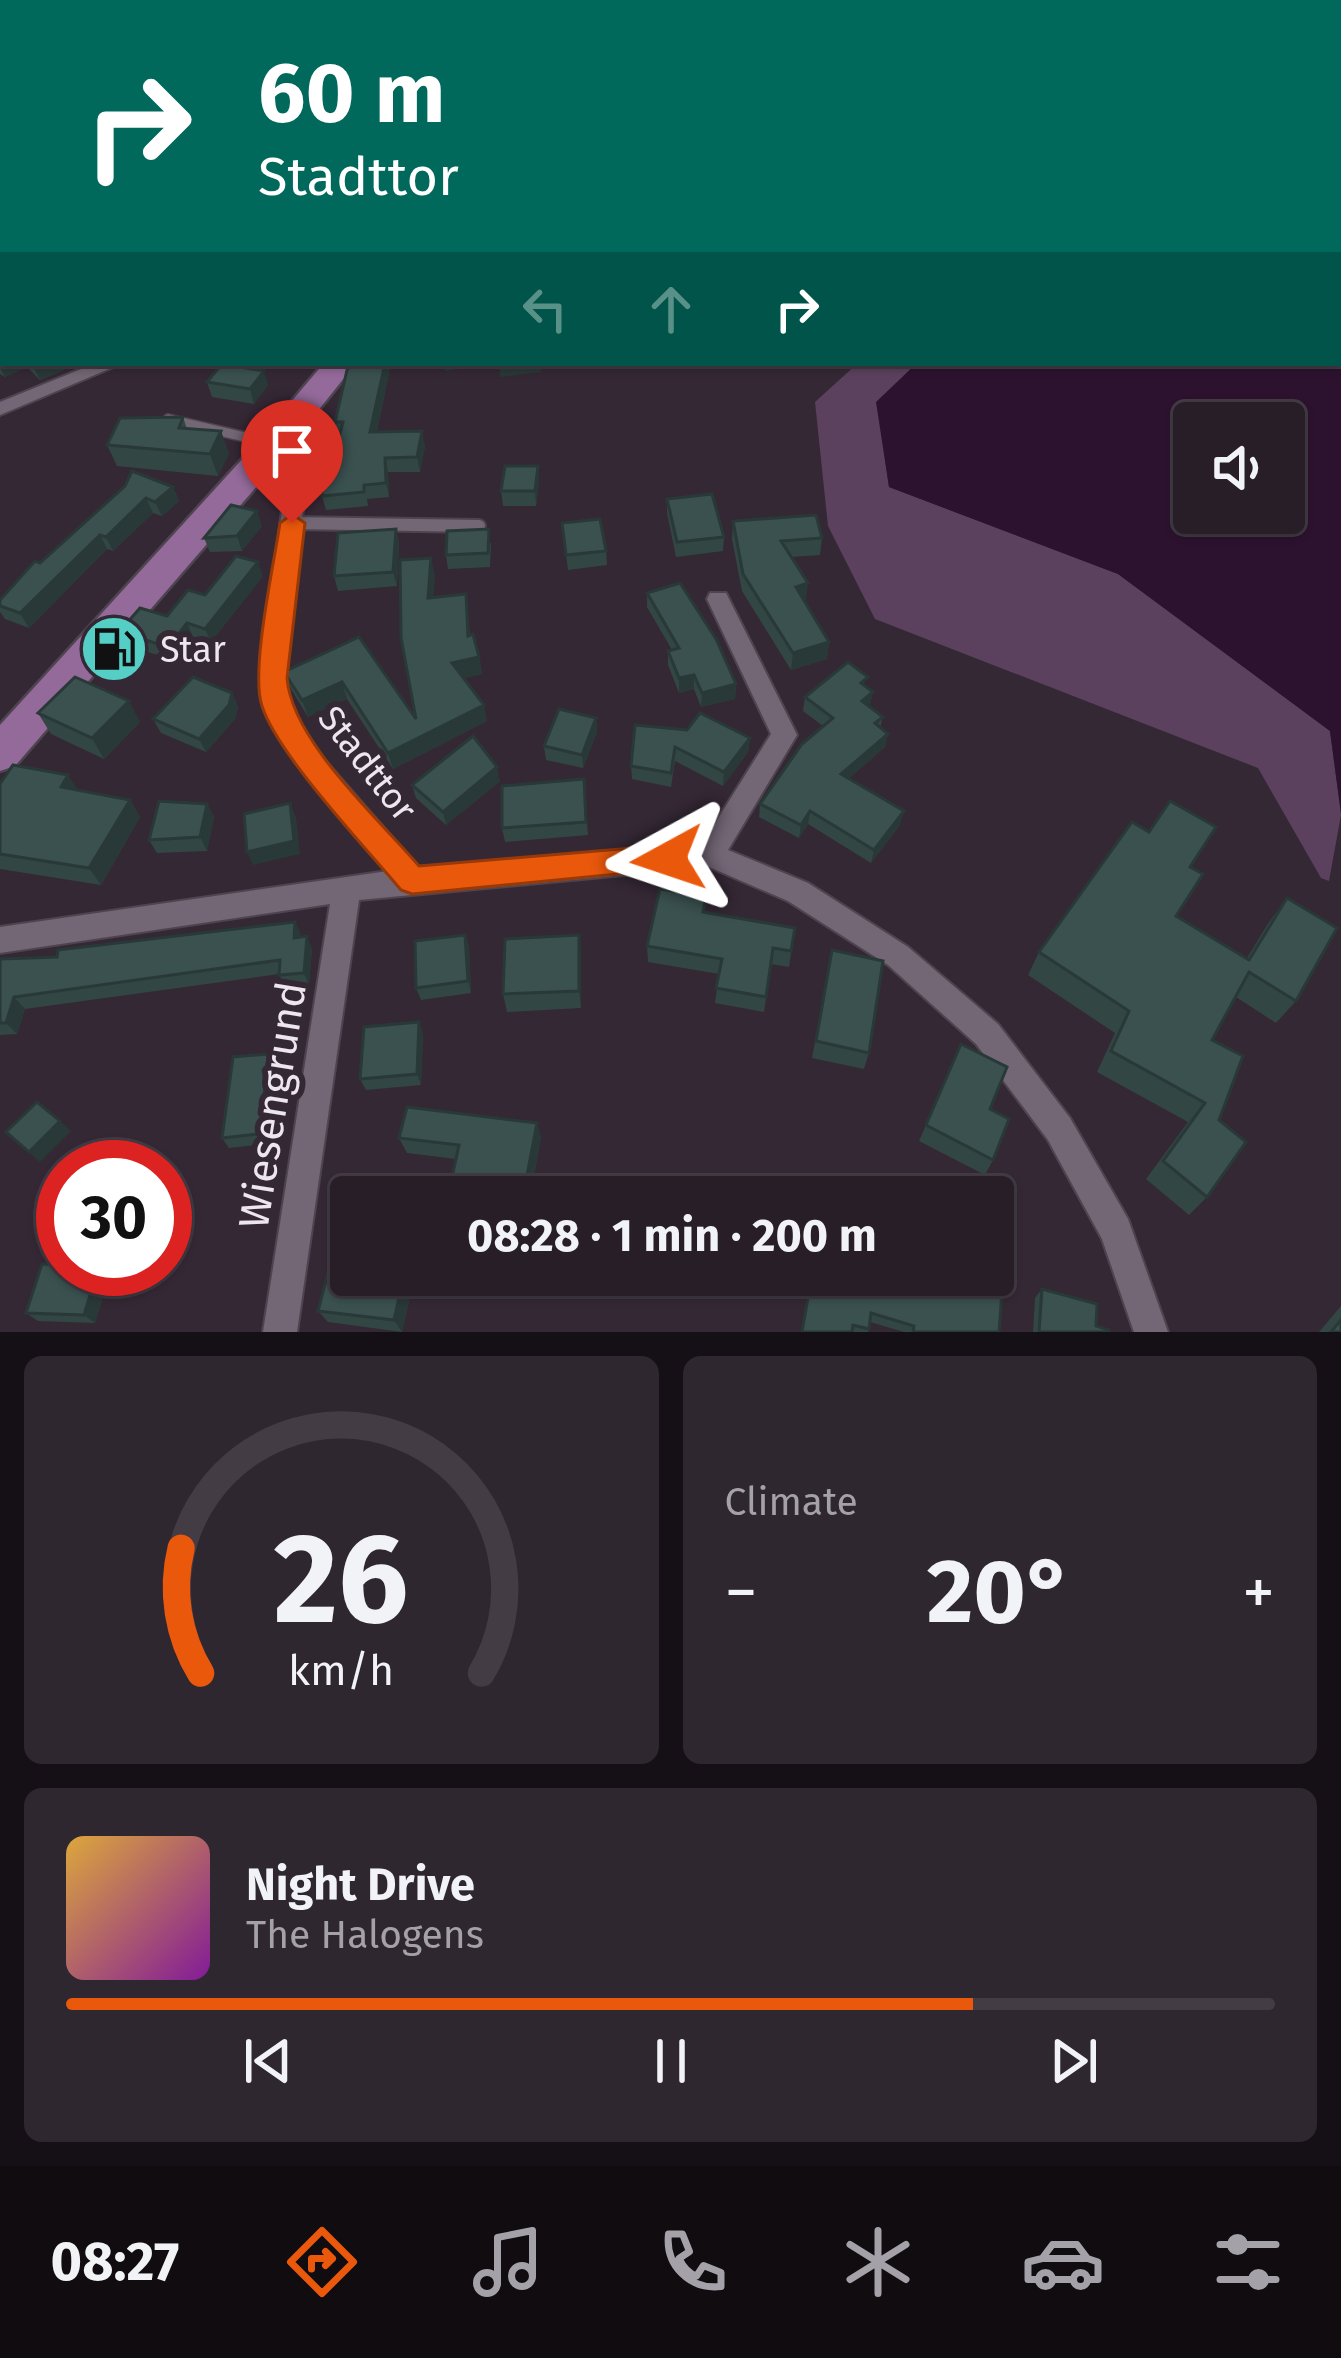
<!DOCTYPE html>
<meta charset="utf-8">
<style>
body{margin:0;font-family:"Fira Sans",sans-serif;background:#2f2730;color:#f1f3f6;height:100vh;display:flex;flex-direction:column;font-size:45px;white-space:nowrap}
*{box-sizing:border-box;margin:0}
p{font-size:39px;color:#a4a2a8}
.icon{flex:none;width:66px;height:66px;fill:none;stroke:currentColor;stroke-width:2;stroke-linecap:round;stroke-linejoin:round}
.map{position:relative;height:1332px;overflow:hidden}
.side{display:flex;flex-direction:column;gap:24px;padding:24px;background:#151016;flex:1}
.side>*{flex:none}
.hud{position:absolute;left:0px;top:0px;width:1341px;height:366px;box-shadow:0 3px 9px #0004,0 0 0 3px #433c45;background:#00695c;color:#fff;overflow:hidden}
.buttons{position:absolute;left:1173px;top:402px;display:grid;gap:24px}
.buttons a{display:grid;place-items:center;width:132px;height:132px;border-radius:12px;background:#271e28;box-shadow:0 3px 9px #0004,0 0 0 3px #433c45;font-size:60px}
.speed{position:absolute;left:36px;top:1140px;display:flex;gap:24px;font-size:60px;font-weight:700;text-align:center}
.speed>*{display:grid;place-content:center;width:156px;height:156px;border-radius:50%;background:#271e28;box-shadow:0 3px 9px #0004,0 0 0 3px #433c45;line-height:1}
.speed .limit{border:18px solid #d22;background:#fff;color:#111}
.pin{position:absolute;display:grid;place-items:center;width:102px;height:102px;color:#fff;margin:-123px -51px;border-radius:50% 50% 50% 0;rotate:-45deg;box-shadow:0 0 12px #0007}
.pin .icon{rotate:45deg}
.me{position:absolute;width:132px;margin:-66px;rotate:265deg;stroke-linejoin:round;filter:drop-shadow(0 0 9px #0008)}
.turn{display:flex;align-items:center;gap:42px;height:252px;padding:0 60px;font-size:54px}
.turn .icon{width:156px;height:156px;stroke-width:2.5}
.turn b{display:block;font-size:84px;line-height:102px}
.lanes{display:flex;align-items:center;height:114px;padding:0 60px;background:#0003;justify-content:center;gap:60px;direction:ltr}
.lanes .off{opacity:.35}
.big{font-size:90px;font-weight:700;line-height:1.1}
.side .widget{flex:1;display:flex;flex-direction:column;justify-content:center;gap:18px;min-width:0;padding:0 42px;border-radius:18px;background:#2f2730}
.side .dial{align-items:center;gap:0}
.dial svg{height:312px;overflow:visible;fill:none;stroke:#433c45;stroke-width:7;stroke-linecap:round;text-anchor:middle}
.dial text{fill:#f1f3f6;stroke:none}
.song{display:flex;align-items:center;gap:36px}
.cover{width:144px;height:144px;border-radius:18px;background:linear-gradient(135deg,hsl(40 70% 55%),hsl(290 70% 35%))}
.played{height:12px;border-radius:6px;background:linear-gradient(90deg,#ea580c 75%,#433c45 75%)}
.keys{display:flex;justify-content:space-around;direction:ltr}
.heat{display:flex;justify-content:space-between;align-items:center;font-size:66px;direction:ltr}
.side .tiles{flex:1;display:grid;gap:24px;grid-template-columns:1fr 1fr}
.widget:last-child{grid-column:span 2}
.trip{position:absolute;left:330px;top:1176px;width:684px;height:120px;border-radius:12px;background:#271e28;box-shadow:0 3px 9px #0004,0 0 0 3px #433c45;font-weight:700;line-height:120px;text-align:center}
.menu{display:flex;height:192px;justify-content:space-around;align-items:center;background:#100c10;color:#a4a2a8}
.menu .icon{width:84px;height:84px}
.menu .active{color:#ea580c}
.menu b{font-size:54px;color:#f1f3f6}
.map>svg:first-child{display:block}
.green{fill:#5b415e}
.water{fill:#2c122f;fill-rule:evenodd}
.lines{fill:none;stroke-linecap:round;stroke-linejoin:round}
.service-far1-casing{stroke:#4e444f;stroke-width:12}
.service-casing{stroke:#4e444f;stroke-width:16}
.minor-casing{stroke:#4e444f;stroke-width:4}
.primary-casing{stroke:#4e444f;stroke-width:5}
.service-far1{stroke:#736675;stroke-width:9}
.service{stroke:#736675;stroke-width:12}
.minor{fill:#736675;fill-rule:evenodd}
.primary{fill:#946a9a;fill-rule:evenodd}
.wall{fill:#324644}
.shaded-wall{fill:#293937}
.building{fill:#3a514f;stroke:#293937;stroke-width:3}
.route{fill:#ea580c;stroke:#983908;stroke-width:3}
.labels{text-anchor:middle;stroke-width:12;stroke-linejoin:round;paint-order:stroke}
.poi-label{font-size:36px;fill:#eee6ef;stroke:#342835;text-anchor:start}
.street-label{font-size:36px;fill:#eee6ef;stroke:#342835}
.near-street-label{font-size:42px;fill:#eee6ef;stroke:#342835}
</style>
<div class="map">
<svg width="1341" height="1332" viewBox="0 0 1341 1332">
<rect width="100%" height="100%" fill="#342835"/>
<g class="green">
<polygon points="741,0 1341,0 1341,99 1338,3"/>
<polygon points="858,363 917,363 877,402 889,487 1118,574 1330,731 1341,815 1329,881 1321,878 1258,768 875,619 828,526 815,402"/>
</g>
<path class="water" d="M1341,99V813L1330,731L1118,574L889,487L876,402L917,363H1338ZM1194,423H1284V513H1194Z"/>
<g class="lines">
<defs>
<polyline id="service-far1" points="168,419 271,443"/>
<polyline id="service" points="292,523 479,526"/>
<g id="minor">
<polygon points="70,0 85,0 68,3"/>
<polygon points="412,0 426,0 410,3"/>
<polygon points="96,363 123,363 0,415 0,402"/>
<polygon points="298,455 308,462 285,678 287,703 323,758 418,867 702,844 771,734 707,599 710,593 726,593 797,735 728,850 808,883 908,947 998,1024 1070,1118 1128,1219 1168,1332 1134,1332 1102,1239 1048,1140 976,1044 888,965 788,901 709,867 359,900 297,1332 263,1332 330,904 0,953 0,927 388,871 305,772 263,705 261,678 288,462"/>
</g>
<g id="primary">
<polygon points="522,0 544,0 521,3"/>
<polygon points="324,363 356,363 270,471 15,766 0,771 0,725 246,455"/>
</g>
</defs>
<use href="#service-far1" class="service-far1-casing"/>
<use href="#service" class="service-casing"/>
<use href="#minor" class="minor-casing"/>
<use href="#primary" class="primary-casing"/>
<use href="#service-far1" class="service-far1"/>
<use href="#service" class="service"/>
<use href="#minor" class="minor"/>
<use href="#primary" class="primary"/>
</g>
<g class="wall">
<polygon points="246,0 380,0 378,3 246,3"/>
<polygon points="0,276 3,363 61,363 64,370 40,380 27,367 5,377 0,374"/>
<polygon points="391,363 377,432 425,446 420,472 388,472 389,497 367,499 368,506 326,510 322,496 330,472 338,437 335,422"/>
<polygon points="207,382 268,385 254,404 212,397"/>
<polygon points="183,417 187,429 229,453 218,476 117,466 107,445"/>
<polygon points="539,480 536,506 503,506 501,491"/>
<polygon points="125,486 173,487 179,501 162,516 153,513 113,551 107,549 29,628 5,619 0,612 0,600"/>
<polygon points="667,499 724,537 723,551 676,557 667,513"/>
<polygon points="733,521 822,538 820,555 791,557 804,601 829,642 827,659 791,670 742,591 732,539"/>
<polygon points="562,523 606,551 607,565 568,570"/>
<polygon points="262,526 242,551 210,552 204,538"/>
<polygon points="396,529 399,543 397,586 338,591 334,576"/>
<polygon points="491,543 490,567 448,569 446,555"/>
<polygon points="435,575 433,597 466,594 470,635 479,657 482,674 464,678 487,721 393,769 347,699 308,717 291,689 284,672 359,637 416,719"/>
<polygon points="263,576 211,642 193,637 174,660 125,645 119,632 167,616 205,595"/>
<polygon points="647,593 736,684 735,699 701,707 694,689 679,693 668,665 668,651 672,650 647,607"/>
<polygon points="866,688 869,707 883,717 880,728 888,734 885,747 849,778 900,825 871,863 808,824 799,838 759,817 760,804 823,726 803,711 805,697"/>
<polygon points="232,693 238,707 235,719 206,752 161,733 153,719"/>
<polygon points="38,713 140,722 104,759 51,734"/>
<polygon points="596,718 597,732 583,768 546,760 544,746"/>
<polygon points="635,725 750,738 748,752 723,786 675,761 671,787 632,779 631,766"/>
<polygon points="584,779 588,835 505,842 502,828"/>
<polygon points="500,781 446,825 416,798 412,785"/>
<polygon points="0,784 130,800 140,817 101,885 0,869"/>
<polygon points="207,804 214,817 207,851 157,853 149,840"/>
<polygon points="1191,867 1176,916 1247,958 1269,922 1287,898 1296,1001 1276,1023 1236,997 1212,1040 1219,1120 1207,1197 1189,1215 1146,1179 1188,1122 1097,1072 1115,1033 1028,975 1039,952"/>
<polygon points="705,913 795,928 789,967 771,964 764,1012 715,1003 719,974 648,962 647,946"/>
<polygon points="295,922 301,937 312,949 309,985 285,987 279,974 25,1009 17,1034 0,1035 0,959 57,957"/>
<polygon points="465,935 469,947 471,993 421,1000 416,988"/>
<polygon points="579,935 581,1008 507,1012 503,994"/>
<polygon points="832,950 869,1053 864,1069 812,1058"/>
<polygon points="423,1033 421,1085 366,1090 360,1079"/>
<polygon points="961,1044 990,1109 993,1160 985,1175 919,1141"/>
<polygon points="269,1054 276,1065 266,1144 229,1148 222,1138"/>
<polygon points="537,1123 541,1138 530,1197 457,1196 451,1182 456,1159 407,1153 399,1138"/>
<polygon points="110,1274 95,1323 38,1321 26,1313"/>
<polygon points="993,1274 999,1332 904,1332 870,1322 868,1332 801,1332 811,1275 872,1275 898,1283 899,1275"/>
<polygon points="351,1275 415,1275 402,1332 328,1322 318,1311"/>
<polygon points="1042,1289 1096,1326 1109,1332 1033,1332 1035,1298"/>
<polygon points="1341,1306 1341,1332 1319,1332"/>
</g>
<g class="shaded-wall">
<polygon points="3,354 3,363 25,363 27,367 5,377 0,368 0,355"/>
<polygon points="31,363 61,363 64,370 40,380"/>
<polygon points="385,363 391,363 374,446 370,432"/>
<polygon points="444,363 475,363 475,367 445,371"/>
<polygon points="499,363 540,363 541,372 500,377"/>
<polygon points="264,371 268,385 254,404 250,389"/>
<polygon points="221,431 229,453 218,476 210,454"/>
<polygon points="422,431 425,446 420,472 417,457"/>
<polygon points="385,458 388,472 389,497 386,483"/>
<polygon points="538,466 539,480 536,506 535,491"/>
<polygon points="173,487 179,501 162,516 155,502"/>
<polygon points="146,498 153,513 113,551 106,537"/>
<polygon points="257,511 262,526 242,551 237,536"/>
<polygon points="396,529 399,543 397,586 393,572"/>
<polygon points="100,535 107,549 29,628 20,613"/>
<polygon points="431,558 435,575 432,615 428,598"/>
<polygon points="258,562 263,576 211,642 205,629"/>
<polygon points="808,583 806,601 794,604 796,587"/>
<polygon points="187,623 193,637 174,660 168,647"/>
<polygon points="829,642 827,659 791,670 793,653"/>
<polygon points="479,657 482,674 456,680 452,663"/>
<polygon points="694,675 694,689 679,693 679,678"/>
<polygon points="342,682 347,699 308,717 302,700"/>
<polygon points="736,684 735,699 701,707 702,693"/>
<polygon points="873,692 870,706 862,701"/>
<polygon points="232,693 238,707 235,719 206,752 199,739"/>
<polygon points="129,701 140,722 104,759 92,738"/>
<polygon points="484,705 487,721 393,769 388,753"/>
<polygon points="596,718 597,732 583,768 582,755"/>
<polygon points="888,734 885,747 838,787 841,774"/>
<polygon points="750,738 748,752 723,786 724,772"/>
<polygon points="497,767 500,781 446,825 443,812"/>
<polygon points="68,775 80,793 61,787"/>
<polygon points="130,800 140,817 101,885 89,868"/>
<polygon points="290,803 296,817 300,854 253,865 247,852"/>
<polygon points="207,804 214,817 207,851 200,837"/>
<polygon points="810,811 808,824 799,838 801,825"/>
<polygon points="904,811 900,825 871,863 874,850"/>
<polygon points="295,922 301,934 300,950 294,938"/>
<polygon points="465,935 469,947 471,993 468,981"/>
<polygon points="579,935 581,953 581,1008 579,991"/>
<polygon points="307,936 312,949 309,985 304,973"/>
<polygon points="14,997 25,1009 17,1034 6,1023"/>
<polygon points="419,1022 423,1033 421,1085 417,1074"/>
<polygon points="269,1054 276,1065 266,1144 259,1134"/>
<polygon points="60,1121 71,1131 40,1162 29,1152"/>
<polygon points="537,1123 541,1138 530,1197 526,1197 524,1191"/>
<polygon points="98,1269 103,1269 110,1274 95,1323 84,1315"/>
<polygon points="404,1275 415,1275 402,1332 394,1320"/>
</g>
<g class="building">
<rect x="13" y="0" width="38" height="3"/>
<polygon points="175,0 172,3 138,3 107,0"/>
<polygon points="256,0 370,0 368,3 289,3 290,1"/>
<polygon points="436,0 485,0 484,3 435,3"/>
<polygon points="3,274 3,354 0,355 0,276"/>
<polygon points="351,363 385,363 370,432 422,431 417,457 385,458 386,483 364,485 364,492 322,496 323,473 330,472 343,422 335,422 348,366"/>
<polygon points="222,364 264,371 250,389 207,382"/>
<polygon points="183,417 179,428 221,431 210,454 107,445 120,418"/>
<polygon points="505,466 538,466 535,491 501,491"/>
<polygon points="132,471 173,487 155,502 146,498 106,537 100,535 20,613 0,606 0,600 35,561 40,563 125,486"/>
<polygon points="712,494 724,537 677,542 667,499"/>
<polygon points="231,505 257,511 237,536 204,538"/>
<polygon points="816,515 822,538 781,541 808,583 796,587 829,642 793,653 743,574 733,521"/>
<polygon points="600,519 606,551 566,555 562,523"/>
<polygon points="396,529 393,572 334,576 338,533"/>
<polygon points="489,529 488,553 446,555 447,531"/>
<polygon points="236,556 258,562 205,629 187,623 168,647 119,632 140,608 167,616 188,590 205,595"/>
<polygon points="431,558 428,598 466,594 468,636 473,634 479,657 452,663 484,705 388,753 342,682 302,700 284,672 359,637 416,719 401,638 400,560"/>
<polygon points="680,583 716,639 736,684 702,693 694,675 679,678 668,651 679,648 647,593"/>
<polygon points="848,662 868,677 861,683 873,692 862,701 883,717 875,723 888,734 841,774 904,811 874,850 810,811 801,825 760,804 802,744 833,718 805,697"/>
<polygon points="75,677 129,701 92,738 38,713"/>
<polygon points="193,677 232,693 229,705 199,739 153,719"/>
<polygon points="559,709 596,718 582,755 544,746"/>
<polygon points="700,713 750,738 724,772 675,747 671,773 631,766 635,725 687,730"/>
<polygon points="473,736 497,767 443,812 412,785"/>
<polygon points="13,765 68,775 61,787 130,800 89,868 0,854 0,784"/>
<polygon points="584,779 586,822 502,828 502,786"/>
<polygon points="159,801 207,804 200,837 149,840"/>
<polygon points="1170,801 1216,827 1190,867 1203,874 1176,916 1249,960 1287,898 1337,928 1296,1001 1249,972 1212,1040 1243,1056 1219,1120 1246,1142 1207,1197 1163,1161 1205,1103 1111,1051 1129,1011 1039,952 1132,822 1149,832"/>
<polygon points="290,803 294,841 247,852 244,814"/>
<polygon points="660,889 706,896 703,912 795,928 791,951 773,948 766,997 716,988 722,959 647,946"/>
<polygon points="295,922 294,938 307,936 304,973 279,975 280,960 14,997 6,1023 0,1023 0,959 57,957 58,950"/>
<polygon points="465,935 468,981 416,988 415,941"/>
<polygon points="579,935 579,991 503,994 505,939"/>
<polygon points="832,950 883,961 869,1053 816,1041"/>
<polygon points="419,1022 417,1074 360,1079 364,1027"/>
<polygon points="961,1044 1007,1067 990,1109 1009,1119 993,1160 926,1125"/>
<polygon points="269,1054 259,1134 222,1138 233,1057"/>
<polygon points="37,1102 60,1121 29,1152 6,1132"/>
<polygon points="407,1107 537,1123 524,1191 451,1182 459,1145 399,1138"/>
<polygon points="340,1227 351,1228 351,1275 404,1275 394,1320 318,1311"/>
<polygon points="42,1264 63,1265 63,1269 98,1269 84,1315 26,1313"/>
<polygon points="993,1274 1003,1277 999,1332 913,1332 914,1326 871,1313 869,1329 853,1325 852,1332 802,1332 812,1275 872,1275 901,1284 902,1275"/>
<polygon points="1042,1289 1097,1304 1096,1326 1109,1330 1109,1332 1039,1332"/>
<polygon points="1341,1320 1341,1332 1331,1332"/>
</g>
<path class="route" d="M292,514L305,523L287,678C292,741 378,818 419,866L668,845L679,849L683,859L679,868L412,894L401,890C366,848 277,754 262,706C250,671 274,564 280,523Z"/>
<defs>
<symbol id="fuel-disc" viewBox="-11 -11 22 22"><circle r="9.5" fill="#55cec6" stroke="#342835"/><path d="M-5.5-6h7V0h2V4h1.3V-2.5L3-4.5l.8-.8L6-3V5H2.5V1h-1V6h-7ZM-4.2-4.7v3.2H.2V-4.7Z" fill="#111"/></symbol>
</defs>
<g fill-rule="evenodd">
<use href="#fuel-disc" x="76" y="611" width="76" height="76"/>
</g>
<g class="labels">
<g class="poi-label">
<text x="160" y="662">Star</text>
</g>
<g class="street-label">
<text transform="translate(368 763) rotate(52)" y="13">Stadttor</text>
</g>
<g class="near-street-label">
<text transform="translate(272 1105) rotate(-81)" y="15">Wiesengrund</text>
</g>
</g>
</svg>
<div class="buttons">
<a><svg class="icon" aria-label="sound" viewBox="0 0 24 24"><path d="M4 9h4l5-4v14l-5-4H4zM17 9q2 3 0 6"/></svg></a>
</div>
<div class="speed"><div class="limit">30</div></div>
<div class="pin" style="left:292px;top:523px;background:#d93025"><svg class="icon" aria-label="arrive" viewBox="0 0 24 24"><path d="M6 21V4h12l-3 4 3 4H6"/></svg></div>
<svg class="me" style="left:668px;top:859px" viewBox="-20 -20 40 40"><path d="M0-17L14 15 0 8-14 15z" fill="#ea580c" stroke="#fff" stroke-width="4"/></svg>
<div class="trip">08:28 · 1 min · 200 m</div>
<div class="hud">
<div class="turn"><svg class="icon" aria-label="right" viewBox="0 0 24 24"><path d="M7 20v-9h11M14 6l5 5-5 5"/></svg><div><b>60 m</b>Stadttor</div></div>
<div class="lanes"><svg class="icon off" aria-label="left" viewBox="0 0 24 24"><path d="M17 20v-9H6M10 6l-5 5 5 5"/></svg><svg class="icon off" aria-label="ahead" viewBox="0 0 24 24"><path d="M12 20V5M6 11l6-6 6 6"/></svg><svg class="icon" aria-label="right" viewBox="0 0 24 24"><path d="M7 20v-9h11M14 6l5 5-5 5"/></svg></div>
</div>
</div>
<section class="side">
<div class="tiles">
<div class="widget dial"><svg viewBox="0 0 100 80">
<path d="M14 69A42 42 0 1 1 86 69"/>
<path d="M14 69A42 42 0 0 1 9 37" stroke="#ea580c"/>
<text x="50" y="56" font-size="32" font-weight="700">26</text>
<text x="50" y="72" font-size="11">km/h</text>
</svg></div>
<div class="widget"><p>Climate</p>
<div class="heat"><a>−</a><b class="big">20°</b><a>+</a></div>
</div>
<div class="widget">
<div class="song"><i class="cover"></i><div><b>Night Drive</b><p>The Halogens</p></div></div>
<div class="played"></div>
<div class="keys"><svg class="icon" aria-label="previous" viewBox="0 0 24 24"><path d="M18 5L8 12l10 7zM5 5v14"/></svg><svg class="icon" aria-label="pause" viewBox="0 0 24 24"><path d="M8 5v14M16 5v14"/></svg><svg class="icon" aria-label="next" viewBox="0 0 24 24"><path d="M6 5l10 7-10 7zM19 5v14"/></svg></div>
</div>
</div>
</section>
<nav class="menu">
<b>08:27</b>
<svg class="icon active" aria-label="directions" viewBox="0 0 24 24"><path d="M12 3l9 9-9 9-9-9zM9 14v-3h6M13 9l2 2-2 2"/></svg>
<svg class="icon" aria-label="music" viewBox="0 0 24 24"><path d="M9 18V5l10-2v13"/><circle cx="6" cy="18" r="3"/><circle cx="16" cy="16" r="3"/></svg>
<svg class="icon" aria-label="phone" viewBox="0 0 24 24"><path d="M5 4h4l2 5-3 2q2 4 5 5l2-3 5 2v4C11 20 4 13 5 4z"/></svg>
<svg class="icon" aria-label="climate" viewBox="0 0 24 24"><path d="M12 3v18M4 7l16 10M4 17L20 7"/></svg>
<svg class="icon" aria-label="car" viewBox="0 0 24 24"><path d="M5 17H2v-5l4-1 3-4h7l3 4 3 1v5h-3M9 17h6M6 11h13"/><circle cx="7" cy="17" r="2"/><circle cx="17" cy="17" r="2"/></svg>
<svg class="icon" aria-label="filters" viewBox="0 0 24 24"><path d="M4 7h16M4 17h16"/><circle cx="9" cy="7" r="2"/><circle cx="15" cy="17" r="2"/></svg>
</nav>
